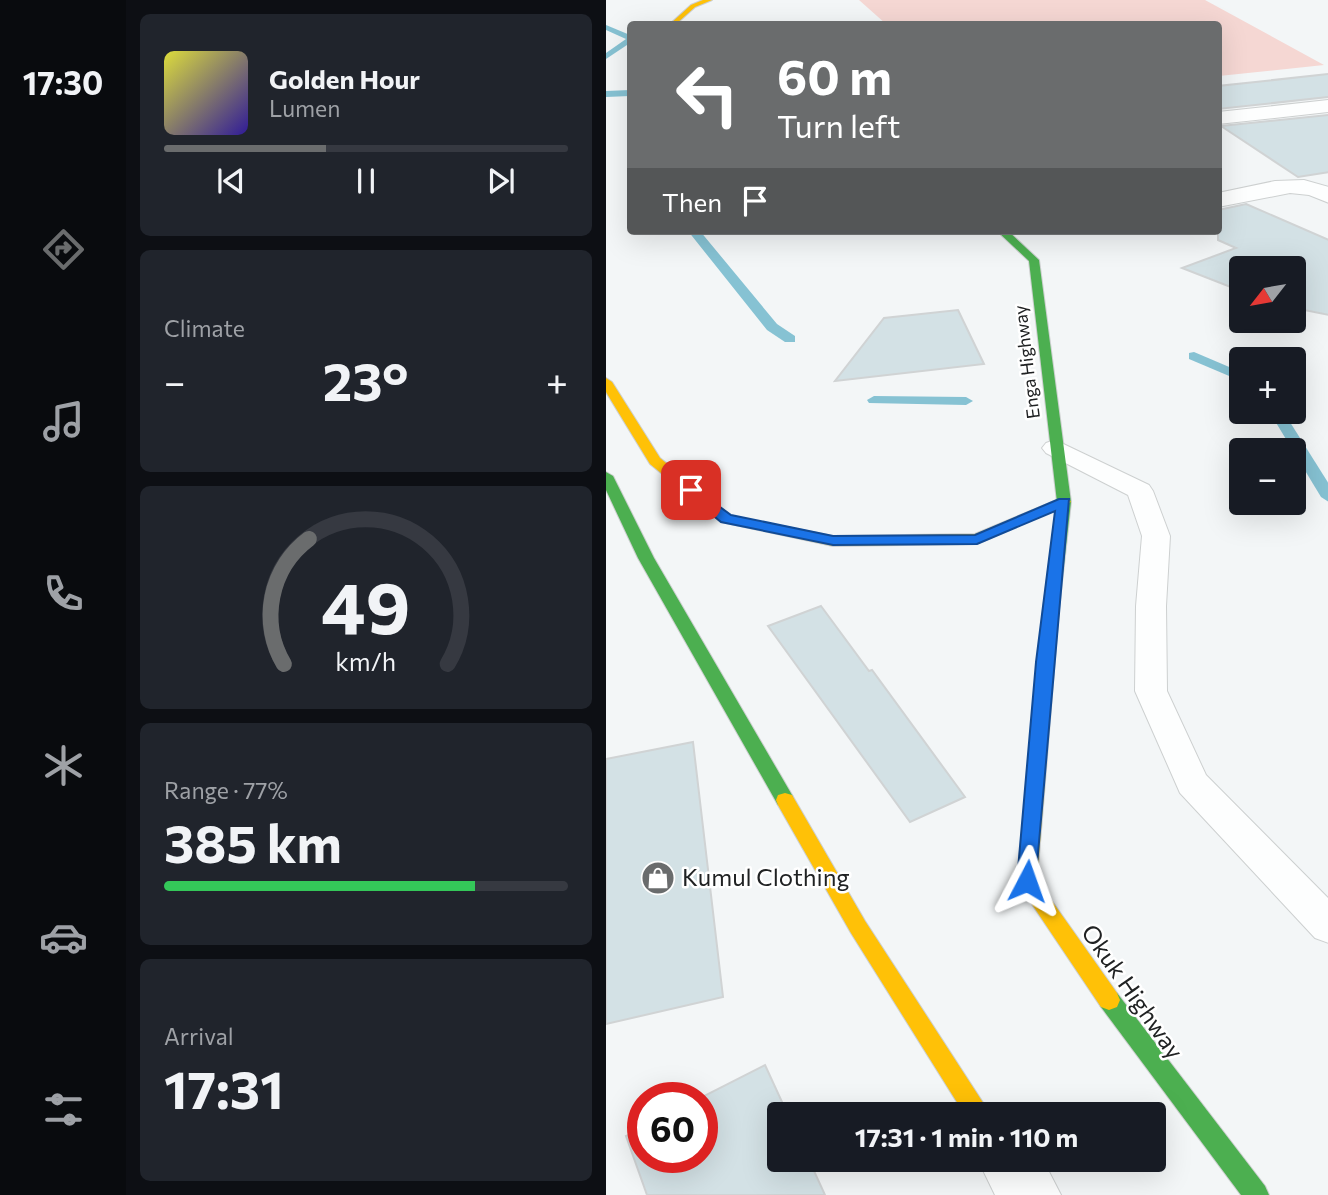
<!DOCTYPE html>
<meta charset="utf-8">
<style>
body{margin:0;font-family:Commissioner,sans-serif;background:#20242c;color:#f1f3f6;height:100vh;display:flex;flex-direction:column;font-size:26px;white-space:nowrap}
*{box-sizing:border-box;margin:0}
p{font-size:23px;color:#9ea1a6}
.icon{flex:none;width:38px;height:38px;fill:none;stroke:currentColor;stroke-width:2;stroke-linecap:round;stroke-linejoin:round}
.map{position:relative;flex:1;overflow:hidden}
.drawer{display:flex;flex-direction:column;gap:14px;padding:14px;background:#0d0f14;width:480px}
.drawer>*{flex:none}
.hud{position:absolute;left:21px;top:21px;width:595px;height:214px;border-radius:7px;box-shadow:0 7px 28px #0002;background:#6a6c6d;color:#fff;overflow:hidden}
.needle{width:46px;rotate:239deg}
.fabs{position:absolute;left:623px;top:256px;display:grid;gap:14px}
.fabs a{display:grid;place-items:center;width:77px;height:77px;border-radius:7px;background:#171b24;box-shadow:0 7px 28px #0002;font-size:35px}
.speed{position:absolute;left:21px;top:1082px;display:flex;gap:14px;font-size:35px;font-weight:700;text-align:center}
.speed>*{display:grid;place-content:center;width:91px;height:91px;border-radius:50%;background:#171b24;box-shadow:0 7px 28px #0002;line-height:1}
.speed .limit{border:10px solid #d22;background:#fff;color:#111}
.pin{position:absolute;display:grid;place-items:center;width:60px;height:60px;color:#fff;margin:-30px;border-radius:14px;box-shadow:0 4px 10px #0006}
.me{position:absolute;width:77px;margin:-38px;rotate:4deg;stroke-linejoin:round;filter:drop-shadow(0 0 5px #0008)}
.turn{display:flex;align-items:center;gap:24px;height:147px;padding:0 35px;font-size:32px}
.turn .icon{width:91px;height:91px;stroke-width:2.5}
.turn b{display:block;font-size:49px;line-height:60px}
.then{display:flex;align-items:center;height:66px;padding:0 35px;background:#0003;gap:14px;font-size:26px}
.big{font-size:52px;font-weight:700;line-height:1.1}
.drawer .card{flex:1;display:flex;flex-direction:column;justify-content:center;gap:10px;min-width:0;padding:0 24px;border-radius:10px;background:#20242c}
.drawer .dial{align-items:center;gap:0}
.dial svg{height:182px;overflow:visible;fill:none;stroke:#363941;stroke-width:7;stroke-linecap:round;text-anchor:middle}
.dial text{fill:#f1f3f6;stroke:none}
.song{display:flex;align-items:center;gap:21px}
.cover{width:84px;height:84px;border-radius:10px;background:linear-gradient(135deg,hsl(60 70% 55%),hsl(250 70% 35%))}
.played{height:7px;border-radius:4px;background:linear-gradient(90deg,#6a6c6d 40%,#363941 40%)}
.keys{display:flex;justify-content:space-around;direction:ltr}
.heat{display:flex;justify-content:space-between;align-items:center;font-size:38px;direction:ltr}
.charge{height:10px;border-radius:5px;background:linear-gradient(90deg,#34c759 77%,#363941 0)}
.trip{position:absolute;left:161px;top:1102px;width:399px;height:70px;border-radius:7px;background:#171b24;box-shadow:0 7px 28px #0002;font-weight:700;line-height:70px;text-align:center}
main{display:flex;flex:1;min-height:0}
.menu{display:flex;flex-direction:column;width:126px;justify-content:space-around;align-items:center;background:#090b0e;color:#9ea1a6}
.menu .icon{width:49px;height:49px}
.menu .on{color:#6a6c6d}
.menu b{font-size:32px;color:#f1f3f6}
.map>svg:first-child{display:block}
.green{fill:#f5d7d3}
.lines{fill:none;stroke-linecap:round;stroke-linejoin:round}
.stream{fill:#86c2d3;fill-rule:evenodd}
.building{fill:#d3e1e5;stroke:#d0d3d4;stroke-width:2}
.lane-casing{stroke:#cdd0d0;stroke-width:2}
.street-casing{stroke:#cdd0d0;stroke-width:2}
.fast-casing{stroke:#cdd0d0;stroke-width:2}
.slow-casing{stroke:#cdd0d0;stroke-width:2}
.lane{fill:#fdfefe;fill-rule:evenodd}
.street{fill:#fdfefe;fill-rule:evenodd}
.fast{fill:#4caf50;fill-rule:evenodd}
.slow{fill:#ffc107;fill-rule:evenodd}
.route{fill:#1a73e8;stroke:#114b97;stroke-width:2}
.labels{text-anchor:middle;stroke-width:5;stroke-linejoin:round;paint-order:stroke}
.far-street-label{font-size:18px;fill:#202223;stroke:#fff}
.near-poi-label{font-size:24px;fill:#202223;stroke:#fff;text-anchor:start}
.near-street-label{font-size:24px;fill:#202223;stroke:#fff}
</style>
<main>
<nav class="menu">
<b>17:30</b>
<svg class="icon on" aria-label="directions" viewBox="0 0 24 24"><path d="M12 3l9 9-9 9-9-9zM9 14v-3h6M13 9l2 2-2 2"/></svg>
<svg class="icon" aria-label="music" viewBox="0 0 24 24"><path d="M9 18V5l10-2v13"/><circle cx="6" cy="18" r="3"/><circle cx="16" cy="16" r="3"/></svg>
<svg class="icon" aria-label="phone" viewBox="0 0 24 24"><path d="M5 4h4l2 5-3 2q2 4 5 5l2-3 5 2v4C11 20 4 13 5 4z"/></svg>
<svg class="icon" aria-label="climate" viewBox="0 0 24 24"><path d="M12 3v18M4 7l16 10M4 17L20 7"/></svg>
<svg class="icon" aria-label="car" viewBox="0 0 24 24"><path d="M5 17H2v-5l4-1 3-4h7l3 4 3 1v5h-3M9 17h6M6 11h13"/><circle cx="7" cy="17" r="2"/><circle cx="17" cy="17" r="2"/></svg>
<svg class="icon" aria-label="filters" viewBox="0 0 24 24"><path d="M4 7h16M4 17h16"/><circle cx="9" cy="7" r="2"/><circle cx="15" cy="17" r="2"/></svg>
</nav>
<section class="drawer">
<div class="card">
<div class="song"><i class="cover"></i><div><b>Golden Hour</b><p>Lumen</p></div></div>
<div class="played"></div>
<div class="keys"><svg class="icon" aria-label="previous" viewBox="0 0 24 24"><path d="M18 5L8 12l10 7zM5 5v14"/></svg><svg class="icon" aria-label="pause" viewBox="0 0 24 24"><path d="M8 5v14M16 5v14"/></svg><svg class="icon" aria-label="next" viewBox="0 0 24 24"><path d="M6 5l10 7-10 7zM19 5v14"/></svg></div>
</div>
<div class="card"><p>Climate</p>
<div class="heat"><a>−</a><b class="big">23°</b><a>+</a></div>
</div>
<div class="card dial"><svg viewBox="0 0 100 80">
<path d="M14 69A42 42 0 1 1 86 69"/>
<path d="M14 69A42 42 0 0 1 25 14" stroke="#6a6c6d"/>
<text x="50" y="56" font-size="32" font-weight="700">49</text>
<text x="50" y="72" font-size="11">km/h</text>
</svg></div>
<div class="card"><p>Range · 77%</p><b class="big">385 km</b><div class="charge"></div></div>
<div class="card"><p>Arrival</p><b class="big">17:31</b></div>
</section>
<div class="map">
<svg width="723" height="1195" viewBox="0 0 723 1195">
<rect width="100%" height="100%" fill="#f3f6f7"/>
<polygon class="green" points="253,0 599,0 718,65 613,76 612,24 280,24"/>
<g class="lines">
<g class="stream">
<polygon points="0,25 24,35 24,43 0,59 0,53 20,39 0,30"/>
<polygon points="24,90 24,96 0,97 0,91"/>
<polygon points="82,231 94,231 171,324 189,336 189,342 179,342 161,330"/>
<polygon points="588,352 635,372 635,381 583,359 583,353"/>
<polygon points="268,396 360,397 367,401 360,405 263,403 261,400"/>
<polygon points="663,411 677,411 723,484 723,502 715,497"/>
</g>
</g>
<g class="building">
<polygon points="723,74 723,97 612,109 612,86"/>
<polygon points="723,115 723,172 692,177 615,126"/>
<polygon points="640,204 723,240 723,315 688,308 688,268 635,268 635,291 576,268 630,248 612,240 612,210"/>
<polygon points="352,310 378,364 229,381 278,318"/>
<polygon points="215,606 263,671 266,670 359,797 304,822 162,626"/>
<polygon points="87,742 117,997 0,1024 0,759"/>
<polygon points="159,1065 182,1115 173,1115 173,1160 203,1160 219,1195 41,1195 20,1136 37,1128 37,1157 96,1157 96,1097"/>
</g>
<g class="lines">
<defs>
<polygon id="lane" points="449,440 543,485 547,491 564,536 560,606 561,691 600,775 723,899 723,943 709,938 574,793 529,691 530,606 536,536 522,495 440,453 436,448 440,443"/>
<g id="street">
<polygon points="723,100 723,112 612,124 612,112"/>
<polygon points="698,180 723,187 723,203 703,195 684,193 612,207 612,193 669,181"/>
<polygon points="372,1160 437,1160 455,1195 389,1195"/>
</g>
<g id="fast">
<polygon points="391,231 402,231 433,260 465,502 453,609 445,614 437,609 451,502 423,261"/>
<polygon points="0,472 7,476 48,558 186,795 188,800 186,805 179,807 172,805 32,558 0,490"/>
<polygon points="503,990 511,993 659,1186 663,1195 635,1195 495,1007 492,1000 495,993"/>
</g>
<g id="slow">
<polygon points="97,0 106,0 89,7 70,24 64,24 85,5"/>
<polygon points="0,378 6,382 54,458 125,516 227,536 369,534 453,499 463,499 465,502 371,544 227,546 120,523 115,522 44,464 0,392"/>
<polygon points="445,604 453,609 431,880 511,993 514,1000 511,1007 503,1010 495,1007 411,882 437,609"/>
<polygon points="179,793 186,795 259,921 385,1115 359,1115 245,933 172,805 170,800 172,795"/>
</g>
</defs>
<use href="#lane" class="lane-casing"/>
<use href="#street" class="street-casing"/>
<use href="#fast" class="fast-casing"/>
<use href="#slow" class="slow-casing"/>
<use href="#lane" class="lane"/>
<use href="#street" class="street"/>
<use href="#fast" class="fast"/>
<use href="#slow" class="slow"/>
</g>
<polygon class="route" points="85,486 125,515 227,536 369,535 453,499 463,499 429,888 421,890 414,888 411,881 430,662 449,511 371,544 227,545 115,522 80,493 80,487"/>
<defs>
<symbol id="shop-disc" viewBox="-11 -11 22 22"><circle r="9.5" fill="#6a6c6d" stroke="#fff"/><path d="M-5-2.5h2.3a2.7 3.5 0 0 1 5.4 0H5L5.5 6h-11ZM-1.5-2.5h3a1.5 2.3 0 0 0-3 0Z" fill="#fff"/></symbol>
</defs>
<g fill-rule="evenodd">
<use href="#shop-disc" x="33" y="859" width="38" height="38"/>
</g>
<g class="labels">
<g class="far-street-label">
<text transform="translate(421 362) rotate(-97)" y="6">Enga Highway</text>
</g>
<g class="near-poi-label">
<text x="76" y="886">Kumul Clothing</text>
</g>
<g class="near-street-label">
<text transform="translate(526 992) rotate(55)" y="8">Okuk Highway</text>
</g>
</g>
</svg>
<div class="fabs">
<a><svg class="needle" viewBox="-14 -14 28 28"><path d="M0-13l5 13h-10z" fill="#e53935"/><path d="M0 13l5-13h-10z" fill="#9ea1a6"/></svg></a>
<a>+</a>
<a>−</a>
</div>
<div class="speed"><div class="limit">60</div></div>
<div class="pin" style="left:85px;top:490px;background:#d93025"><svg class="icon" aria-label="arrive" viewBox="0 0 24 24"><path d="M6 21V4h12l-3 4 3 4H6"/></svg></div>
<svg class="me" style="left:421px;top:881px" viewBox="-20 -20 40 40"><path d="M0-17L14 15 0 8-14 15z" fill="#1a73e8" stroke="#fff" stroke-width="4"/></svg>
<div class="trip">17:31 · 1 min · 110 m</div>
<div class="hud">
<div class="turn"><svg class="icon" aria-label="left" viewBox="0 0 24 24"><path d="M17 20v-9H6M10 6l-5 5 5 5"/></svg><div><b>60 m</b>Turn left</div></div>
<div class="then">Then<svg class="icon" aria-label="arrive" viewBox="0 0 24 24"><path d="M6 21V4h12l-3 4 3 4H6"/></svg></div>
</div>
</div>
</main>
